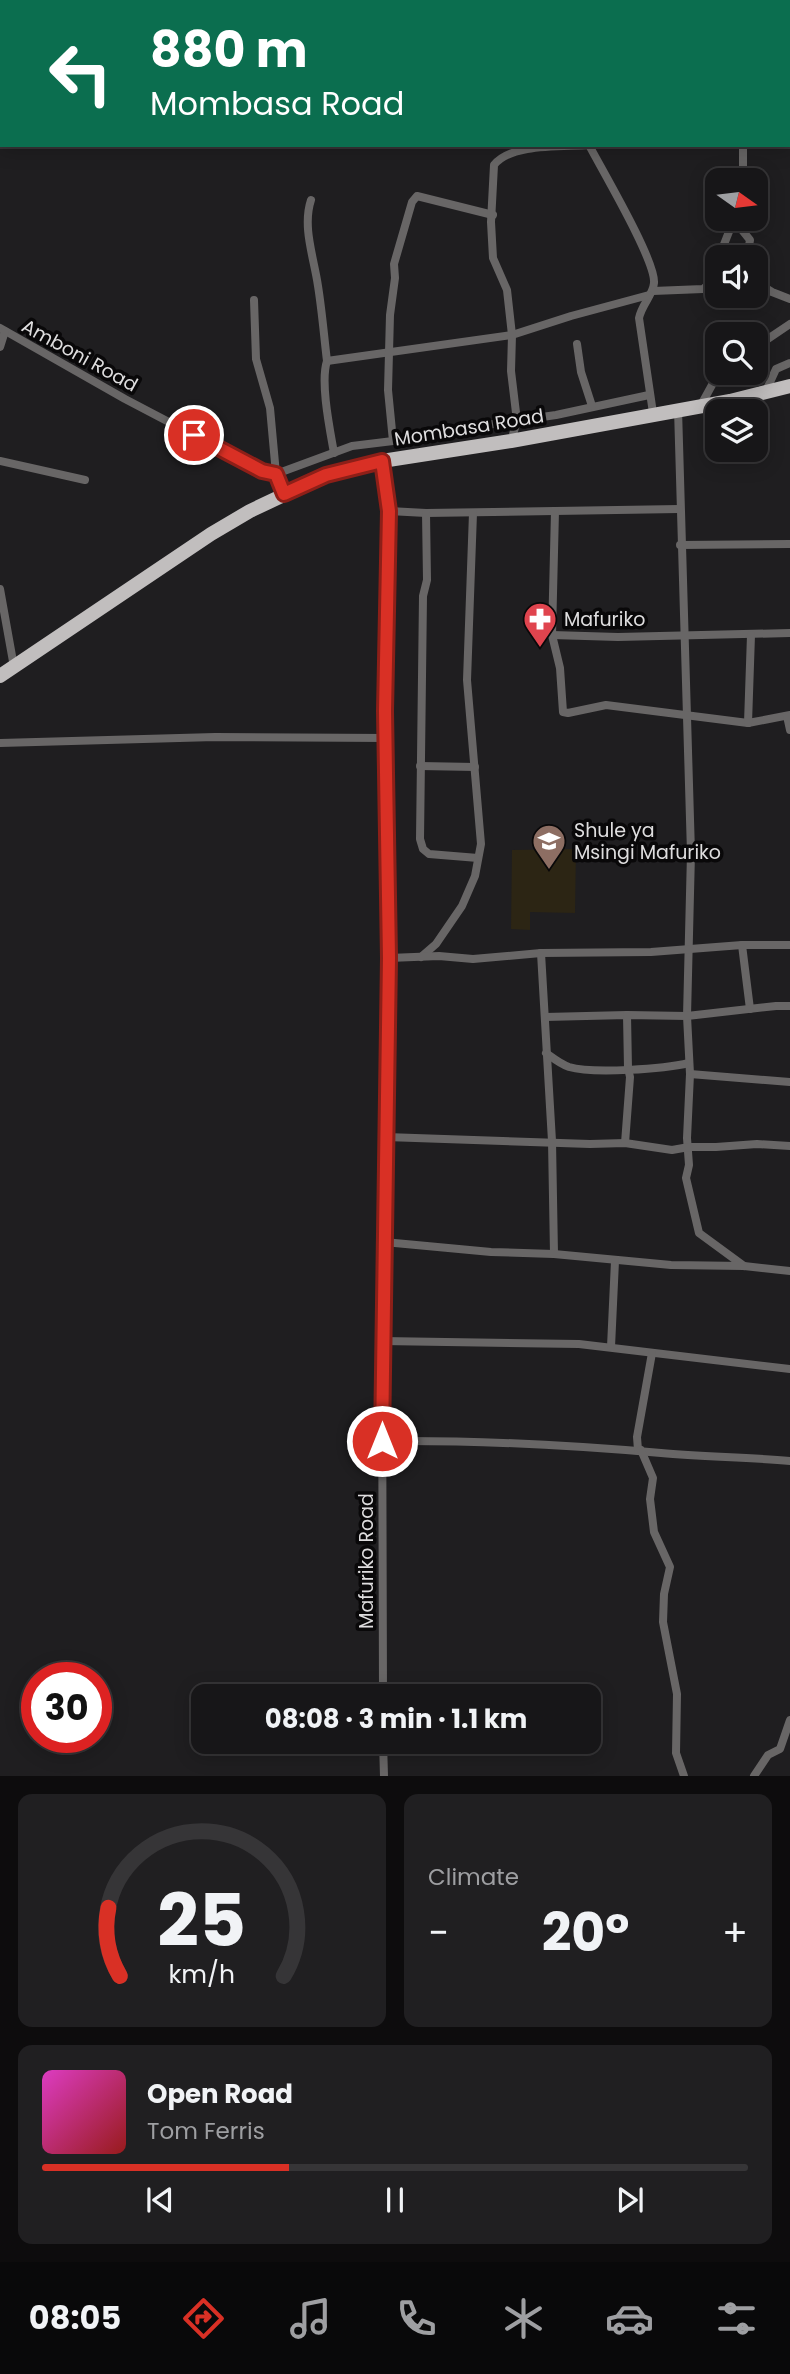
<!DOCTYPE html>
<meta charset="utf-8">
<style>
body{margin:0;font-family:Poppins,sans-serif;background:#201f21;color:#f1f3f6;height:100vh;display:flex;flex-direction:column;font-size:26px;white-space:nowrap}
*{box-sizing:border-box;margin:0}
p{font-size:23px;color:#9e9fa2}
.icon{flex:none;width:38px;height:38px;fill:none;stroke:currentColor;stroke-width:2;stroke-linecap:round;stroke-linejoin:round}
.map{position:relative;height:1776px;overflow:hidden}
.details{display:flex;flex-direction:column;gap:18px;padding:18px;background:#0d0c0d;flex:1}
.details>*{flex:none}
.banner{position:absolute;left:0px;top:0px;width:791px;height:147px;box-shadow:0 4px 18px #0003,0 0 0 2px #363537;background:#0b6e4f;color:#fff;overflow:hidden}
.needle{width:46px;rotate:104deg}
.controls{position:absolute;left:705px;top:168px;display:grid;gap:14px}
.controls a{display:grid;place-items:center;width:63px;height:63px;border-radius:14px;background:#171618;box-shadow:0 4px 18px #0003,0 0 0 2px #363537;font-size:35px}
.speed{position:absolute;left:21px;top:1662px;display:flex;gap:14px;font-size:35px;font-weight:700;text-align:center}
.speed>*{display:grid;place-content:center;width:91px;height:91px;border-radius:50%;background:#171618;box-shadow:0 4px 18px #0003,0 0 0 2px #363537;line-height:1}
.speed .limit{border:10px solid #d22;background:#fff;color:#111}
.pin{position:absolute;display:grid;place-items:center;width:60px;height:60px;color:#fff;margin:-30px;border:4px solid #fff;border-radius:50%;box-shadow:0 2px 7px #0007}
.me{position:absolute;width:77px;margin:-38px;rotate:0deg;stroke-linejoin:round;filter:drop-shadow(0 0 5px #0008)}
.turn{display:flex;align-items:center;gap:24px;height:147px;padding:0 35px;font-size:32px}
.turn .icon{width:91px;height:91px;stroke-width:2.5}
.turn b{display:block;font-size:49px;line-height:60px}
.big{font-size:52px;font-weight:700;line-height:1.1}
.details .tile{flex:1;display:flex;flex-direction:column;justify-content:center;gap:10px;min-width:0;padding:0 24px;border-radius:14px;background:#201f21}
.details .dial{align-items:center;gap:0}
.dial svg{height:182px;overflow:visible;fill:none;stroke:#363537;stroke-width:7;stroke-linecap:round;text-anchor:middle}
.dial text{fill:#f1f3f6;stroke:none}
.song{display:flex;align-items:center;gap:21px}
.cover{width:84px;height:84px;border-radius:10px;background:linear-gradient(135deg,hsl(310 70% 55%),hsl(0 70% 35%))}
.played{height:7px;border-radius:4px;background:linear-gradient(90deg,#d93025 35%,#363537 35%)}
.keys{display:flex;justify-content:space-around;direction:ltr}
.heat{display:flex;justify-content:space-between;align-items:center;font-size:38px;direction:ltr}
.details .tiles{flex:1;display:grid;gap:18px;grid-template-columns:1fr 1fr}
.tile:last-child{grid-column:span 2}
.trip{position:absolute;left:191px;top:1684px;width:410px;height:70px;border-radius:14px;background:#171618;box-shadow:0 4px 18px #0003,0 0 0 2px #363537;font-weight:700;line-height:70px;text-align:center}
.tabs{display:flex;height:112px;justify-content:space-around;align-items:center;background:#09090a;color:#9e9fa2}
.tabs .icon{width:49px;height:49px}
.tabs .current{color:#d93025}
.tabs b{font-size:32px;color:#f1f3f6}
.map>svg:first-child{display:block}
.education{fill:#2c2514}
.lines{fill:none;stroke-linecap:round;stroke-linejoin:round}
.minor{stroke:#686666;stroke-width:8}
.trunk{stroke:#c1bebe;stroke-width:14}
.route-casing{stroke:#8d1f18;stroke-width:18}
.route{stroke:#d93025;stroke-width:12}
.labels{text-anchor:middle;stroke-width:7;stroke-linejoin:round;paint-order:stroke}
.street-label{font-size:19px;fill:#deddde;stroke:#090809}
.poi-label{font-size:19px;fill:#deddde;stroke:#090809;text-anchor:start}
</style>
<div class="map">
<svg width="790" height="1776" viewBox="0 0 790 1776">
<rect width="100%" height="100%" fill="#1f1e20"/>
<polygon class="education" points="576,849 575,913 530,912 530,930 511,929 512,850"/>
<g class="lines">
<g class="minor">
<polyline points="521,0 522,2"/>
<polyline points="754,0 754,2"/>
<polyline points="789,74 790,75"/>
<path d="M589,145C602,170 656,261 654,283C653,295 642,304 639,318L653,413"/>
<polyline points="743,145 743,180"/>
<path d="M311,200C302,227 314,258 318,286C322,311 324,336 327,361C320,382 330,430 334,453"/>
<polyline points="734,220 750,240 747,257"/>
<polyline points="719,257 734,219"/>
<polyline points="756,282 772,292 790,299"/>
<polyline points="653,291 703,289 709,284 718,262"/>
<polyline points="254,300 256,359 270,408 276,474 352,446 393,441 438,432 556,415 649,395"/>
<polyline points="0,328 125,399 262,471 276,474 284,494"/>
<polyline points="577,344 581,372 592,406"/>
<polyline points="0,347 5,331"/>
<polyline points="756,347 790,324"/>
<polyline points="327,361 512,335 571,316 649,295"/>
<polyline points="765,393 776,369 790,363"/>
<polyline points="701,405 712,385 722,373"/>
<polyline points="678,409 691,853 687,1016 690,1074 687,1138 689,1165 686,1178 699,1233 744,1266"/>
<polyline points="393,441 388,390 390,315 395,278 394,264 412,202 417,196 493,215"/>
<path d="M511,441L517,421L511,371L512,335L507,290L493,258L491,222L494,165C511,143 562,147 589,145"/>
<polyline points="0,461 85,480"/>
<polyline points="382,461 389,511 385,711 389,958 382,1341 383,1696"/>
<polyline points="389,511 426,513 679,509"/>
<polyline points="555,511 552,635 560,668 563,712 568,713 606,705 748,723 790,715"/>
<polyline points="426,513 427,580 423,596 420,839 423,849 429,854 478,858"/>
<polyline points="680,545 790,544"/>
<polyline points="0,589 14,667"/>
<polyline points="552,635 618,637 790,633"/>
<polyline points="787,716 790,730"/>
<polyline points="748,723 751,635"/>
<polyline points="0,743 215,737 387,738"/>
<polyline points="420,766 475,767"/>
<polyline points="742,945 750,1009"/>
<polyline points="541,953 552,1141 554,1254"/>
<polyline points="421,957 436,944 462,906 475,876 481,844 467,680 473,513"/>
<polyline points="389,958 439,956 473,959 541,953 651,952 742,945 790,945"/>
<polyline points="545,1017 627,1015 687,1016 776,1006 790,1006"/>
<path d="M546,1053C553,1058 560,1064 569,1067C593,1074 664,1069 689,1063"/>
<polyline points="690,1074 790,1082"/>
<polyline points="386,1137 590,1144 625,1143 672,1150 689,1147 716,1147 757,1144 790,1146"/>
<polyline points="625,1143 630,1077 628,1068 627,1015"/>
<polyline points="384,1242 491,1252 554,1254 671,1265 744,1266 790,1271"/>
<polyline points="382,1341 579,1344 790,1369"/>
<polyline points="611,1347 615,1261"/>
<path d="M382,1441C475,1440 569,1445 661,1453C704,1457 747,1457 790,1461"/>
<polyline points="638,1450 637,1437 652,1353"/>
<polyline points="641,1450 653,1478 650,1499 654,1532 670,1567 664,1594 663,1622 677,1694 676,1753 684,1776"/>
<polyline points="383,1741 384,1776"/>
<polyline points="754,1776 768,1755 780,1749 790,1720"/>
</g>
<polyline class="trunk" points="0,676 211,534 250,511 326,475 382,461 511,441 730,401 790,386"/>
</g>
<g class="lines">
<defs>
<polyline id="route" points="194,435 262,471 276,474 284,494 326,475 382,461 389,511 385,711 389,958 382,1441"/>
</defs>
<use href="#route" class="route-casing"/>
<use href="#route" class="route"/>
</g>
<defs>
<symbol id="pharmacy-pin" viewBox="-11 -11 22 30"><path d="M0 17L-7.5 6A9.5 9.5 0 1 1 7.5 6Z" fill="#e0444e" stroke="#090809"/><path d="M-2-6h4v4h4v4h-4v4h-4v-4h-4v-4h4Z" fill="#fff"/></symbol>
<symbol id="school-pin" viewBox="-11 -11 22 30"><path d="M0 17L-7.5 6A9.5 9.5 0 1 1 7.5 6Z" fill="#8d6e63" stroke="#090809"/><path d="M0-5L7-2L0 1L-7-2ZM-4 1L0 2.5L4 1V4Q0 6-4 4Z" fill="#fff"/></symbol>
</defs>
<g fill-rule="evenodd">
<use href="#pharmacy-pin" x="521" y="600" width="38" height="52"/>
<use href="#school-pin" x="530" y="822" width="38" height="52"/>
</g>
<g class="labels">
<g class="street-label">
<text transform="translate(80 355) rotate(29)" y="7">Amboni Road</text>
<text transform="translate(469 427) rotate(-9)" y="7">Mombasa Road</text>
<text transform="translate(366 1561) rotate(-90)" y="7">Mafuriko Road</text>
</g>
<g class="poi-label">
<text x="564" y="626">Mafuriko</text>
<text x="574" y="837">Shule ya<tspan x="574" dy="22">Msingi Mafuriko</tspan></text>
</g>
</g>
</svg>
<div class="controls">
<a><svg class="needle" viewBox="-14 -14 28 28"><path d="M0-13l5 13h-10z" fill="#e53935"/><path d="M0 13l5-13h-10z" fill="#9e9fa2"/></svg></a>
<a><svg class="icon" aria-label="sound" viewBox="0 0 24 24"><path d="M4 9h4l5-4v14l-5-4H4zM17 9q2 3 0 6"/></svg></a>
<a><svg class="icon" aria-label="search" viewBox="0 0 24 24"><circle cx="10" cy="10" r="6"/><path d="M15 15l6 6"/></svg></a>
<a><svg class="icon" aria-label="layers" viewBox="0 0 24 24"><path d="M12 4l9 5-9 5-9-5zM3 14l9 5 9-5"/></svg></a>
</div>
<div class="speed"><div class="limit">30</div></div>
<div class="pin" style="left:194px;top:435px;background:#d93025"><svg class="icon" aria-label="arrive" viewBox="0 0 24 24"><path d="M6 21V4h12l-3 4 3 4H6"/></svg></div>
<svg class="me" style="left:382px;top:1441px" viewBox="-20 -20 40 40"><circle r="17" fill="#d93025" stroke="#fff" stroke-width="3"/><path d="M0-11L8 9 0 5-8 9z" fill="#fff"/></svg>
<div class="trip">08:08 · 3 min · 1.1 km</div>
<div class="banner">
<div class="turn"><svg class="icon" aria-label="left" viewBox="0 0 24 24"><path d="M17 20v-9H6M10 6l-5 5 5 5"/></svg><div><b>880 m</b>Mombasa Road</div></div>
</div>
</div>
<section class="details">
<div class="tiles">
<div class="tile dial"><svg viewBox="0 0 100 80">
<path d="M14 69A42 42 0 1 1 86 69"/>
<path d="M14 69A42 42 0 0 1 9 39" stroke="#d93025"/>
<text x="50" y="56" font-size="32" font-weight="700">25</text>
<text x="50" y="72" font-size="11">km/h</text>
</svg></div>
<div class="tile"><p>Climate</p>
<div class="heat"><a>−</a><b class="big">20°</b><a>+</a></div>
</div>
<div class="tile">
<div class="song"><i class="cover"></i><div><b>Open Road</b><p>Tom Ferris</p></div></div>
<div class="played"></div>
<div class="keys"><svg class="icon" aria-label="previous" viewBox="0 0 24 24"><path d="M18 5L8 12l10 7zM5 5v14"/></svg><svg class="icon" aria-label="pause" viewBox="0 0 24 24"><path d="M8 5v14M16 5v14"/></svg><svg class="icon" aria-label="next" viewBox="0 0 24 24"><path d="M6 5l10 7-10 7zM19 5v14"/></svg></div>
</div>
</div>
</section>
<nav class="tabs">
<b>08:05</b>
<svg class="icon current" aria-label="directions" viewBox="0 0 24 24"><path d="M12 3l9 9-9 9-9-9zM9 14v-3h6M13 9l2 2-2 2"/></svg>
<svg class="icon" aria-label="music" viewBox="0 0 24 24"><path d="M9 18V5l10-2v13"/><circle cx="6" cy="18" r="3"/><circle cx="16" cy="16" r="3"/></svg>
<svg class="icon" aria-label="phone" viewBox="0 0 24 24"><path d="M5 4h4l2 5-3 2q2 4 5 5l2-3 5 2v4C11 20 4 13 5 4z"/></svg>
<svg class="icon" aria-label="climate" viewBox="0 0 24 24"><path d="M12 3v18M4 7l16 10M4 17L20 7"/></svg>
<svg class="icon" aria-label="car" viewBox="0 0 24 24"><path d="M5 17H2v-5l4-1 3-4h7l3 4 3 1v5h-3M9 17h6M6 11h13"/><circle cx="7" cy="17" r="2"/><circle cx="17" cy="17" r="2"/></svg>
<svg class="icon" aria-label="filters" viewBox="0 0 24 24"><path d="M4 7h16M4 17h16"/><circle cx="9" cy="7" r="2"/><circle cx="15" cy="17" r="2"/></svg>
</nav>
